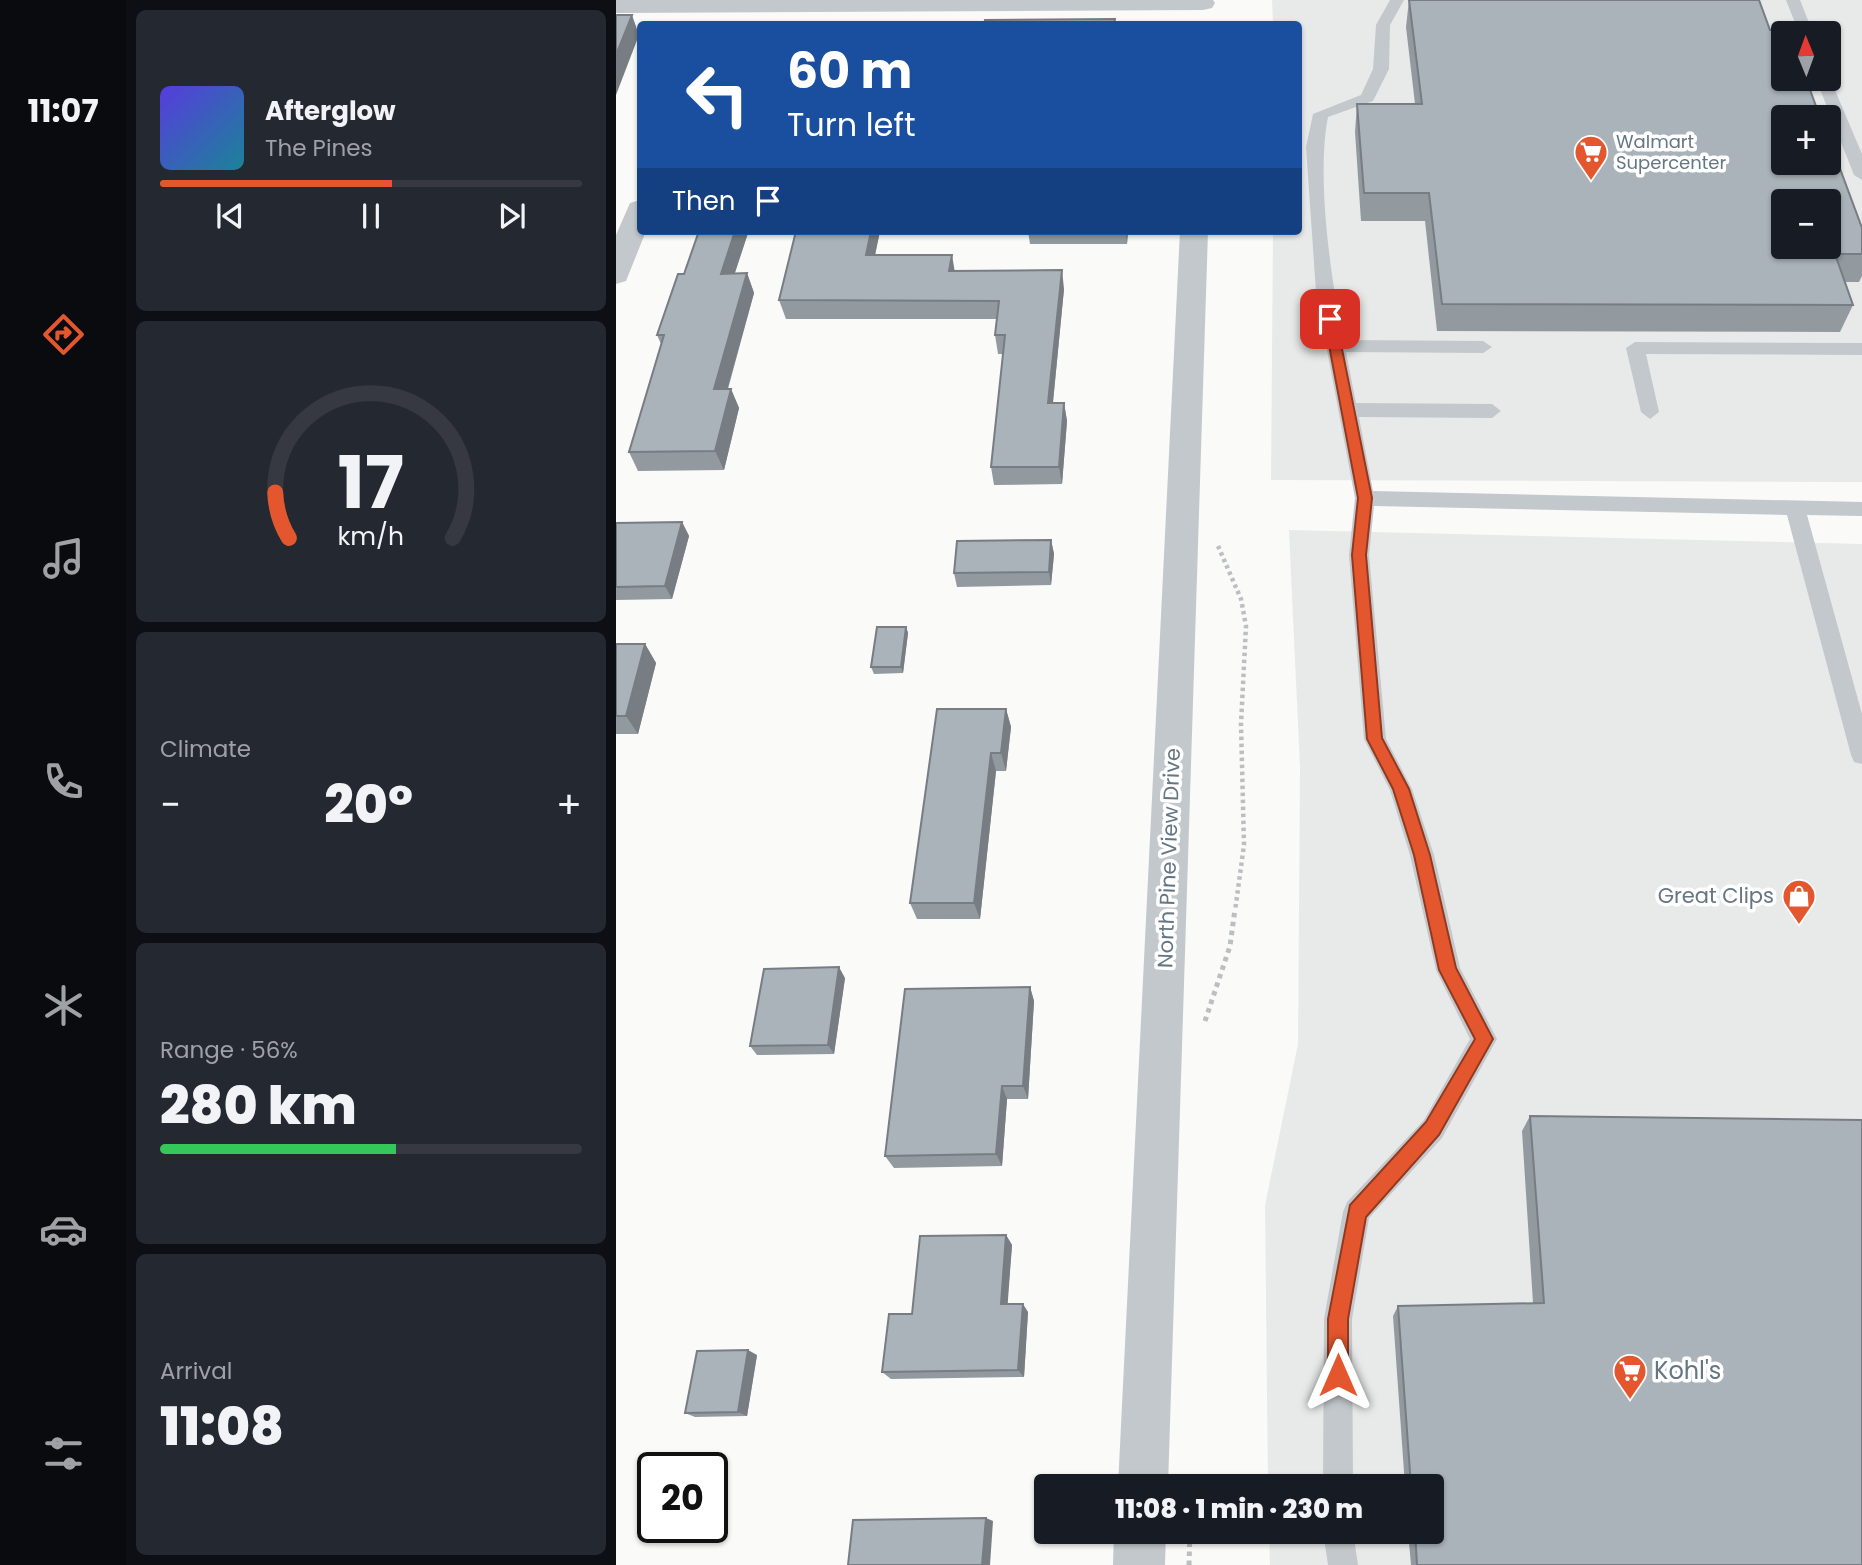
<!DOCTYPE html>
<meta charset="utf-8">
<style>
body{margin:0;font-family:Poppins,sans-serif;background:#242831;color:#f1f3f6;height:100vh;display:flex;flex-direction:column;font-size:26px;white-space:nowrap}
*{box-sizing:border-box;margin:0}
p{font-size:23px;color:#9ea1a6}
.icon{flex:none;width:38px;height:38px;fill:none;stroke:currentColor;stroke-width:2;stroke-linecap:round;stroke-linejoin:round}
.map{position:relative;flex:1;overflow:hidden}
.sheet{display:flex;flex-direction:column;gap:10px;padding:10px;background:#0d0f14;width:490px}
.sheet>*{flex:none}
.top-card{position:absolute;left:21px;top:21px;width:665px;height:214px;border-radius:7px;box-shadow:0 2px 5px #0004;background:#1a4fa0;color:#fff;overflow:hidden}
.needle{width:46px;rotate:359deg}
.buttons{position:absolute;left:1155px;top:21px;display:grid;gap:14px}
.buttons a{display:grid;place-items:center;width:70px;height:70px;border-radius:7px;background:#171b24;box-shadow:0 2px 5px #0004;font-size:35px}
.speed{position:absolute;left:21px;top:1452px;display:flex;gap:14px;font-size:35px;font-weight:700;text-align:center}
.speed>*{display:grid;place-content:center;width:91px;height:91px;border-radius:50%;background:#171b24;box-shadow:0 2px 5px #0004;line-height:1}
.speed .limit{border:4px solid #111;border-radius:10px;background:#fff;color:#111}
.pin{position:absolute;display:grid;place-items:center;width:60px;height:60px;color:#fff;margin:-30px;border-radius:14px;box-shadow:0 4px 10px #0006}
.me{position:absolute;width:77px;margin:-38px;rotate:0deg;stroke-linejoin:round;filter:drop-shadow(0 0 5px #0008)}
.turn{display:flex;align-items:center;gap:24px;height:147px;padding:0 35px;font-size:32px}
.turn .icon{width:91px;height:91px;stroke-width:2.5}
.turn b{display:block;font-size:49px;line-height:60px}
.then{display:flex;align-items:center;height:66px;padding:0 35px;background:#0003;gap:14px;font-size:26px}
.big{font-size:52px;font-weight:800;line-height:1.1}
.sheet .tile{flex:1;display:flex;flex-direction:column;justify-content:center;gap:10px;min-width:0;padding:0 24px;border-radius:10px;background:#242831}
.sheet .dial{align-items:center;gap:0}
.dial svg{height:182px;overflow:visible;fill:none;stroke:#363941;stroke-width:7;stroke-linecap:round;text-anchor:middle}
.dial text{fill:#f1f3f6;stroke:none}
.song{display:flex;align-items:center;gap:21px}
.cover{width:84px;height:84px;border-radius:10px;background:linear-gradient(135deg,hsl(250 70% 55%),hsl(190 70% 35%))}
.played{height:7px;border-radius:4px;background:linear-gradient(90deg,#e4572e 55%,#363941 55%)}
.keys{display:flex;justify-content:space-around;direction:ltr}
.heat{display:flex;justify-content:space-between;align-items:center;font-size:38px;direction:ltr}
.charge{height:10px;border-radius:5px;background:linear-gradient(90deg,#34c759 56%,#363941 0)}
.trip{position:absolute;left:418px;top:1474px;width:410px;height:70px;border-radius:7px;background:#171b24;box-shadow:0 2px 5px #0004;font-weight:800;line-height:70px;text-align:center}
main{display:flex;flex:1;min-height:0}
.tab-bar{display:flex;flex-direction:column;width:126px;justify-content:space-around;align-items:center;background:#090b0e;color:#9ea1a6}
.tab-bar .icon{width:49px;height:49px}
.tab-bar .active{color:#e4572e}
.tab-bar b{font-size:32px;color:#f1f3f6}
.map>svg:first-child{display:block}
.built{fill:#e8e9e9;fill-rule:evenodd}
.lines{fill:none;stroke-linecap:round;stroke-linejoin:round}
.path-far1{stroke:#bbbfc2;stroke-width:4.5;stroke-dasharray:3.5 3.5;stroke-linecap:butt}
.path{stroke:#bbbfc2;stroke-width:5;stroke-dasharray:4.5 4.5;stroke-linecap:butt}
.service{fill:#c3c8cc;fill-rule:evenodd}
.minor{fill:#c3c8cc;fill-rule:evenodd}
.wall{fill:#929a9f}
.shaded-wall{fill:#777d82}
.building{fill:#aab3b9;stroke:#777d82;stroke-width:2;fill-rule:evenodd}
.route{fill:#e4572e;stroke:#94391e;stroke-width:2}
.labels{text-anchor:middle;stroke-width:7;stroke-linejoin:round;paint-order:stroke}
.far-poi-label{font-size:18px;fill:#657683;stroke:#fff;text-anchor:start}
.street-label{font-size:21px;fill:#657683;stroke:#fff}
.poi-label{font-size:21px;fill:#657683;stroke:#fff;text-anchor:end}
.near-poi-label{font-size:24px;fill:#657683;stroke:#fff;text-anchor:start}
</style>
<main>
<nav class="tab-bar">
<b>11:07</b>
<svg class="icon active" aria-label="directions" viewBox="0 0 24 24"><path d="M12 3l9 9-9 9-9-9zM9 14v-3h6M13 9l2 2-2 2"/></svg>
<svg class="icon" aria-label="music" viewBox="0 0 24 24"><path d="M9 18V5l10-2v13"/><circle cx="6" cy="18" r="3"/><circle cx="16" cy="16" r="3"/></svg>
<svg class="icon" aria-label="phone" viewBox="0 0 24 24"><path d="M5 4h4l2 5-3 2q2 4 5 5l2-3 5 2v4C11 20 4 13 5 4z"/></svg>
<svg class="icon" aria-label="climate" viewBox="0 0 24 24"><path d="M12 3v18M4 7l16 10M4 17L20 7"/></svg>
<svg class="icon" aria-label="car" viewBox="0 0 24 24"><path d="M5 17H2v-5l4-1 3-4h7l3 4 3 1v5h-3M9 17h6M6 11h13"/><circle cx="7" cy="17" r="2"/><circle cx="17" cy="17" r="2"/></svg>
<svg class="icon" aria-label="filters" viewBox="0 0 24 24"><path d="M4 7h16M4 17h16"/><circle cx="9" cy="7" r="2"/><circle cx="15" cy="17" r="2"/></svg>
</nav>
<section class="sheet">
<div class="tile">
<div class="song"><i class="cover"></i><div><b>Afterglow</b><p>The Pines</p></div></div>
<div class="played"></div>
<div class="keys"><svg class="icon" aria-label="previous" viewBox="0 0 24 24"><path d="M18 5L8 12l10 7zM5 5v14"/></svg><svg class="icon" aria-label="pause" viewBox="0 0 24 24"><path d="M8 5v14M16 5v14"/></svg><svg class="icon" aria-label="next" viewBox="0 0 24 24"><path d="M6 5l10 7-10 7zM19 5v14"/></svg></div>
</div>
<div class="tile dial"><svg viewBox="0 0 100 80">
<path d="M14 69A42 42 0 1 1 86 69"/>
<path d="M14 69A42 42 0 0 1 8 49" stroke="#e4572e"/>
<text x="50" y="56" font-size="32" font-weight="700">17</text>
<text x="50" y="72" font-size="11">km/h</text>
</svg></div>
<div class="tile"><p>Climate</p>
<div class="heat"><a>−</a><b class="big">20°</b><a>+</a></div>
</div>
<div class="tile"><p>Range · 56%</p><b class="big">280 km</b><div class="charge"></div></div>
<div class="tile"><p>Arrival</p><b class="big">11:08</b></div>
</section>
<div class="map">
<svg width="1246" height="1565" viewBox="0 0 1246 1565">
<rect width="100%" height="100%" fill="#fafaf8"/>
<g class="built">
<path d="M656,0H1246V482L655,480L657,231H682V24H657ZM1167,33H1213V79H1167ZM1167,117H1213V163H1167ZM1167,201H1213V247H1167Z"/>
<polygon points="673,530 1246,544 1246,1565 654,1565 653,1531 816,1531 816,1486 652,1486 649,1205 682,1044 684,768"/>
</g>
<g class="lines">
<polyline class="path-far1" points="602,546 625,599 630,626 625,724 628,845 619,911"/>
<g class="path">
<polyline points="589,1021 614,946 619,909"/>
<polyline points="573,1565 574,1531"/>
</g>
<g class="service">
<path d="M774,0H788L774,25L773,69L757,101L712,117C700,178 715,278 727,340L867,341L876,347L867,353L730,352L740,403L876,404L885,411L876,418L743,417L757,491L1246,502V516L1191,515L1246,714V764L1238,762L1235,755L1171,515L758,506L753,555L770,739L796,789L818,855L844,968L881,1039L826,1138L753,1218L736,1319L737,1486H707L708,1319L727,1212L731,1202L808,1120L854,1039L820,970L794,855L774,790L748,739L733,555L739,498L700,292L690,147L697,114L745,95L757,69L760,25Z"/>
<polygon points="1170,0 1184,0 1197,33 1183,33"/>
<polygon points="1213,76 1246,154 1246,180 1238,175 1200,79 1213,79"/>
<polygon points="1019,342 1246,343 1246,355 1030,354 1043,412 1034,419 1025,412 1010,348"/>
<polygon points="707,1531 737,1531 742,1565 712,1565"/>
</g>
<g class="minor">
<polygon points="0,0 597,0 599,3 596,8 587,10 0,13"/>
<polygon points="24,200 24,231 30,231 10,281 0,284 0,235 14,203"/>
<polygon points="564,231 592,231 552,1486 502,1486"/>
<polygon points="498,1531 550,1531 549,1565 497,1565"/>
</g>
</g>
<g class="wall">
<polygon points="793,0 1154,30 1246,228 1246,276 1243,282 1229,282 1237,305 1224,332 821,331 809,221 745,221 739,132 741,104 799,104 790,27"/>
<polygon points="83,231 175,231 174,233 132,233 119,273 131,273 138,293 112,389 115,389 123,408 108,470 22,471 13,452 45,344 41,335 68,274"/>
<polygon points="180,231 264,231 259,255 339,271 448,289 437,403 448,403 451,421 446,484 378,485 375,467 387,354 382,354 379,335 381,319 170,319 163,300"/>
<polygon points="412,231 512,231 511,244 414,244"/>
<polygon points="66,522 73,536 56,599 0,600 0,523"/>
<polygon points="435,540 438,554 435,585 341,587 338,573"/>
<polygon points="290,627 292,633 287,673 258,674 255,667"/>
<polygon points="0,644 29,644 40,663 22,734 0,734"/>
<polygon points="390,709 395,727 390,771 380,771 364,919 301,919 294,903"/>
<polygon points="229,978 218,1054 141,1055 134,1046"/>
<polygon points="414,987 418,1001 412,1099 391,1099 386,1166 278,1168 269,1156"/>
<polygon points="914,1116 1246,1565 795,1565 792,1531 816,1531 816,1486 789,1486 777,1316 782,1306 917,1303 906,1131"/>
<polygon points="390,1235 396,1245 391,1304 412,1312 408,1377 275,1379 266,1372 296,1314"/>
<polygon points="141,1355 131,1416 79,1417 69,1413"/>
</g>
<g class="shaded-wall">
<polygon points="16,15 23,35 0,95 0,55"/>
<polygon points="119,231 132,231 132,233 112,293 105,274"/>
<polygon points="255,231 264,231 255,274 250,255"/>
<polygon points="510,231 512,231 511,244"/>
<polygon points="336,255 339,273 333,271"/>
<polygon points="446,270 448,289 435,421 432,403"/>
<polygon points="131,273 138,293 106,408 98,389"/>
<polygon points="115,389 123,408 108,470 99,451"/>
<polygon points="448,403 451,421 446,484 443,467"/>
<polygon points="66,522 73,536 56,599 49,586"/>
<polygon points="435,540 438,554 435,585 433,572"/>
<polygon points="290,627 292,633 287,673 285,667"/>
<polygon points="29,644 40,663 22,734 10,716"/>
<polygon points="390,709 395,727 390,771 385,753"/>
<polygon points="375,753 380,771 364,919 358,903"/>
<polygon points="223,967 229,978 218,1054 212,1045"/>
<polygon points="414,987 418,1001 412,1099 407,1086"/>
<polygon points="386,1086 391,1099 386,1166 380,1154"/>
<polygon points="390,1235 396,1245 391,1313 385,1304"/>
<polygon points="407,1304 412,1312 408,1377 402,1370"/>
<polygon points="132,1350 141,1355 131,1416 122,1412"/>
<polygon points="370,1518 377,1521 374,1565 366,1565"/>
</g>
<g class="building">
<path d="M793,0H1143L1154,30H1172L1173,33H1167V79H1190L1204,117H1167V163H1213V139L1246,228V254H1219L1237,305L826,304L813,193H748L741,104H806ZM1167,201H1213V247H1167Z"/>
<polygon points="0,15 16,15 0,55"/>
<polygon points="499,19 498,24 368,24 369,20"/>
<polygon points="83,231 119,231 105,274 131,273 98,389 115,389 99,451 13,452 48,335 41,335 62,274 68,274"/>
<polygon points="180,231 255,231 250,255 336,255 333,271 446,270 432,403 448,403 443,467 375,467 389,335 379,335 383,301 163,300"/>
<polygon points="66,522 49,586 0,587 0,523"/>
<polygon points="435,540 433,572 338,573 341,541"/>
<polygon points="261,627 290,627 285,667 255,667"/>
<polygon points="0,644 29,644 10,716 0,716"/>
<polygon points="321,709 390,709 385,753 375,753 358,903 294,903"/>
<polygon points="223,967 212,1045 134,1046 148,969"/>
<polygon points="414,987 407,1086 386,1086 380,1154 269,1156 289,989"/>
<polygon points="914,1116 1246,1120 1246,1565 801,1565 799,1531 816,1531 816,1486 795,1486 782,1306 928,1303"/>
<polygon points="390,1235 385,1304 407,1304 402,1370 266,1372 273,1314 296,1314 304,1236"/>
<polygon points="132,1350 122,1412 69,1413 81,1351"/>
<polygon points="370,1518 366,1565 232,1565 237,1520"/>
</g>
<polygon class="route" points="714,315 720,319 756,498 750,555 766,738 793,789 814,855 840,968 877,1039 823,1135 750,1217 732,1319 732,1375 729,1382 722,1385 715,1382 712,1375 712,1319 734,1205 810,1122 859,1039 823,970 798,855 777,789 751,739 736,555 742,498 708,319"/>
<defs>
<symbol id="supermarket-pin" viewBox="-11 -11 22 30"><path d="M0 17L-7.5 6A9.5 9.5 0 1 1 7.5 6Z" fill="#e4572e" stroke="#fff"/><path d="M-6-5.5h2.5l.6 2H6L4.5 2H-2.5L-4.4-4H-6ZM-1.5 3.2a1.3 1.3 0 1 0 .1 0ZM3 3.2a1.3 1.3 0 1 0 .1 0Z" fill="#fff"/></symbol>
<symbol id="shop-pin" viewBox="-11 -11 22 30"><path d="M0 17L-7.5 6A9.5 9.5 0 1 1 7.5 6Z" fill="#e4572e" stroke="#fff"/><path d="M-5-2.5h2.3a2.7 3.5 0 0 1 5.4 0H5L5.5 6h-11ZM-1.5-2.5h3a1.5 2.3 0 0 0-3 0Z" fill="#fff"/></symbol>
</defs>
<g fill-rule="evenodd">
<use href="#supermarket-pin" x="956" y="133" width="38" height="52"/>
<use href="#shop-pin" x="1164" y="877" width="38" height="52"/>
<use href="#supermarket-pin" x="995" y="1352" width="38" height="52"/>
</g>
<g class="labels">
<g class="far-poi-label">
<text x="1000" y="148">Walmart<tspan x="1000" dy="21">Supercenter</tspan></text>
</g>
<g class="street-label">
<text transform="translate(553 858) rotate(-88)" y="7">North Pine View Drive</text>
</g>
<g class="poi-label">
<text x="1158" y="903">Great Clips</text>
</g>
<g class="near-poi-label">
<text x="1038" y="1379">Kohl's</text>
</g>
</g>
</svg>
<div class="buttons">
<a><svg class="needle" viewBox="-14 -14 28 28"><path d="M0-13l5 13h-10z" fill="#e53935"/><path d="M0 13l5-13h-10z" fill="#9ea1a6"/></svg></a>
<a>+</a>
<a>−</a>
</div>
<div class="speed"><div class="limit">20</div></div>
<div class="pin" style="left:714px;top:319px;background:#d93025"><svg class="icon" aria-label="arrive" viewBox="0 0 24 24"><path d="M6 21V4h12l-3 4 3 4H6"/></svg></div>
<svg class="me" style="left:722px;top:1375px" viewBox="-20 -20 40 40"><path d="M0-17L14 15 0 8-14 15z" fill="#e4572e" stroke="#fff" stroke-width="4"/></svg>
<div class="trip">11:08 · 1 min · 230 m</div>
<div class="top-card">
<div class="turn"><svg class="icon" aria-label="left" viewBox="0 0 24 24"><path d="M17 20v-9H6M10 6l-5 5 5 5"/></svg><div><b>60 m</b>Turn left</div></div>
<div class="then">Then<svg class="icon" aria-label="arrive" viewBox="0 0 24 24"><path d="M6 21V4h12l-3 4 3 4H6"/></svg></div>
</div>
</div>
</main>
